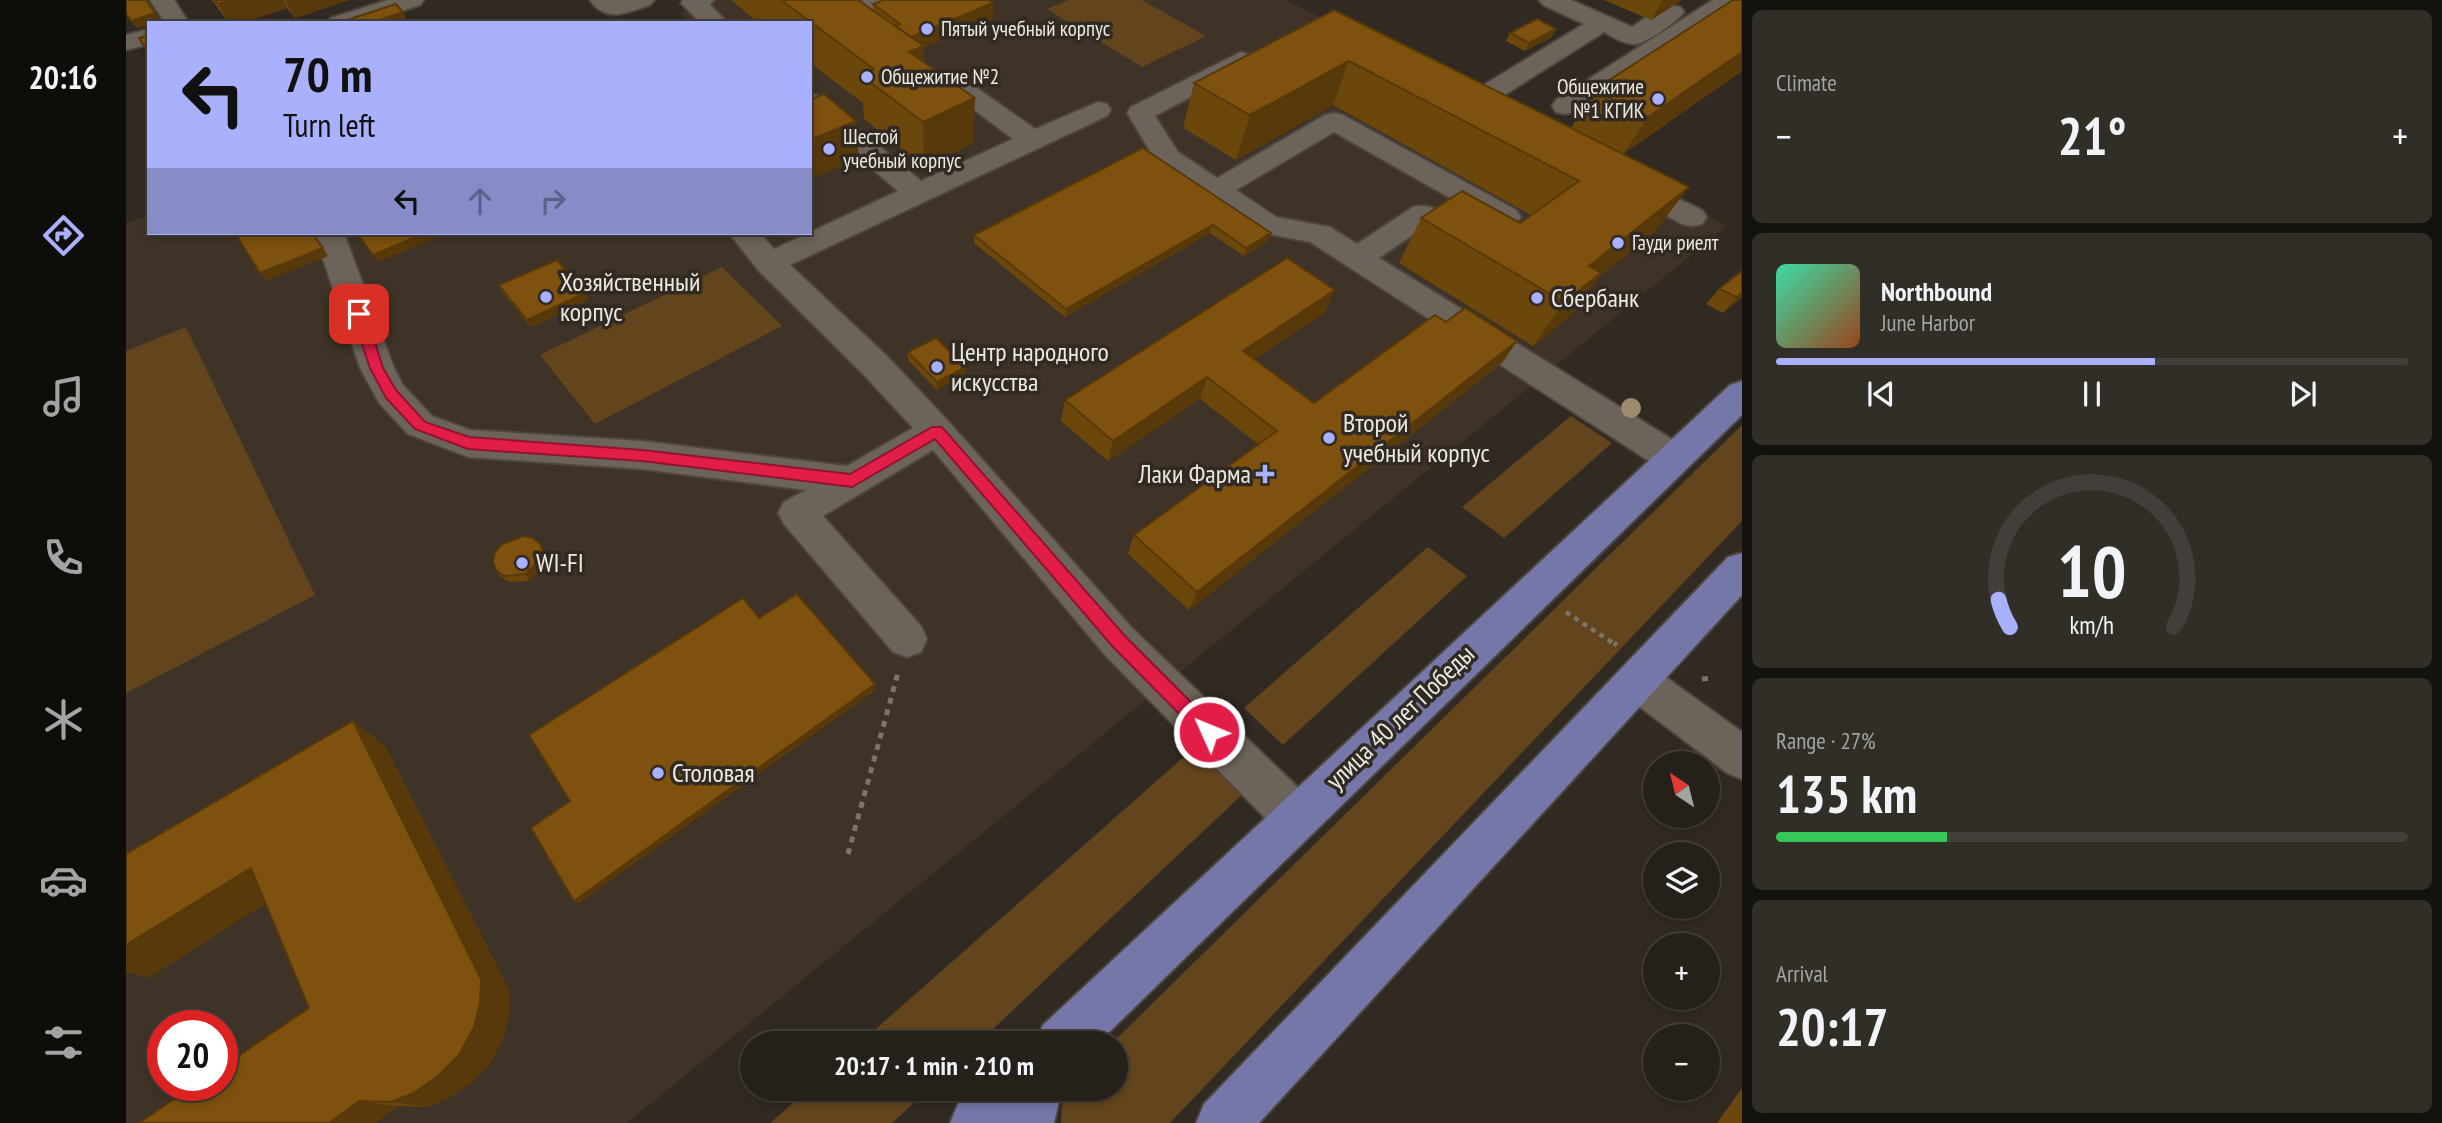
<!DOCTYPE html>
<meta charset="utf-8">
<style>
body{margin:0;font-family:"PT Sans Narrow",sans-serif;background:#312d27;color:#f1f3f6;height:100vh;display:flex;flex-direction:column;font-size:26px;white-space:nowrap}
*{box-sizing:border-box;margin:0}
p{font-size:23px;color:#a3a3a2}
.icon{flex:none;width:38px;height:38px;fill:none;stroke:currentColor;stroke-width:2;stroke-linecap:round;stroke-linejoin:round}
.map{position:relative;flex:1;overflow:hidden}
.side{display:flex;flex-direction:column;gap:10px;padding:10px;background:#14120e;width:700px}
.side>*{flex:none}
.banner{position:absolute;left:21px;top:21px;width:665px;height:214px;border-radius:0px;box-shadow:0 4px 10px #0003,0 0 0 2px #423e39;background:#a9b0fc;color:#111;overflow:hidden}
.needle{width:46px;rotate:325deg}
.controls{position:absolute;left:1517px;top:751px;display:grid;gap:14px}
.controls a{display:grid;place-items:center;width:77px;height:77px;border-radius:50%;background:#25201a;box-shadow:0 4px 10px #0003,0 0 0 2px #423e39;font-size:35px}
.speed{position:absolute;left:21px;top:1010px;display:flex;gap:14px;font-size:35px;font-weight:700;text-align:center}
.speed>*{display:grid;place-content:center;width:91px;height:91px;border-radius:50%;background:#25201a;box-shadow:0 4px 10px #0003,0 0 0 2px #423e39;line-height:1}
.speed .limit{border:10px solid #d22;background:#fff;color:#111}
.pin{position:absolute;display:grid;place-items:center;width:60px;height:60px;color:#fff;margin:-30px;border-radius:14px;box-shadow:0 4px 10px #0006}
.me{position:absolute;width:77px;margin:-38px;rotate:314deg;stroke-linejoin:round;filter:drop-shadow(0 0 5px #0008)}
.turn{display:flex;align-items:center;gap:24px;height:147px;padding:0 21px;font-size:32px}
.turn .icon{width:91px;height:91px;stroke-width:2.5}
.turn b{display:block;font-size:49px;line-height:60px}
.lanes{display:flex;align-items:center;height:66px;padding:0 21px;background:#0003;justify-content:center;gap:35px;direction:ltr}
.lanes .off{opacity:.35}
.big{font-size:52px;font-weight:600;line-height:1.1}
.side .tile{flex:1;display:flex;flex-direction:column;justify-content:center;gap:10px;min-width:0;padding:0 24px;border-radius:10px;background:#312d27}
.side .dial{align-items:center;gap:0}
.dial svg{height:182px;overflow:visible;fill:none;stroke:#423e39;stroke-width:7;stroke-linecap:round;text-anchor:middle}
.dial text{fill:#f1f3f6;stroke:none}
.song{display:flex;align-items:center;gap:21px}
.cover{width:84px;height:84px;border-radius:10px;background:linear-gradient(135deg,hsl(160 70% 55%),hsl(20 70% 35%))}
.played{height:7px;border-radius:4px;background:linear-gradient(90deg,#a9b0fc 60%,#423e39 60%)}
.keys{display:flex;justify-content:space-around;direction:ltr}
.heat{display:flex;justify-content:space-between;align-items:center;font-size:38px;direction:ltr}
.charge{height:10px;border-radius:5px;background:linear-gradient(90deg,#34c759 27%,#423e39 0)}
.trip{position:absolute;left:614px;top:1031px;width:388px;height:70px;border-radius:35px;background:#25201a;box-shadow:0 4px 10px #0003,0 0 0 2px #423e39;font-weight:600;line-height:70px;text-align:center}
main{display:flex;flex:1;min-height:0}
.tab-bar{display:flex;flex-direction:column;width:126px;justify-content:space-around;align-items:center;background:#0f0d0a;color:#a3a3a2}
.tab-bar .icon{width:49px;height:49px}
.tab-bar .selected{color:#a9b0fc}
.tab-bar b{font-size:32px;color:#f1f3f6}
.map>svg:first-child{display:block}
.built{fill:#3e3326;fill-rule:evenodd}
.green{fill:#63451d}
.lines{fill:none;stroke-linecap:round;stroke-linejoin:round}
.minor-casing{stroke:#4c463f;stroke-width:4}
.major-casing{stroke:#4c463f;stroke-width:4}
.path-far1{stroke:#7a746d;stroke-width:4.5;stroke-dasharray:5 5;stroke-linecap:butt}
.path{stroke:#7a746d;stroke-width:5;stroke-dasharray:6 6;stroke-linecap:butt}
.minor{fill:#6c645b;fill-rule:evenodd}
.major{fill:#7677a9;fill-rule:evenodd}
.tree{fill:#9e8971}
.wall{fill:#6c470c}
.shaded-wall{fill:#58390a}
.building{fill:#7e520e;stroke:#58390a;stroke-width:2}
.route{fill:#e11d48;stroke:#92132f;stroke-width:2}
.poi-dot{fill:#a9b0fc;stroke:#312a22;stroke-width:2.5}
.labels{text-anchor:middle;stroke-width:7;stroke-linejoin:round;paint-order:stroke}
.far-poi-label{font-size:21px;fill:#ece8e3;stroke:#312a22;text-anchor:start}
.poi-label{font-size:26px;fill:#ece8e3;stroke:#312a22;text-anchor:start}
.street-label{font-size:26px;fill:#ece8e3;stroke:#312a22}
</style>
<main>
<nav class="tab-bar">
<b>20:16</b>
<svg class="icon selected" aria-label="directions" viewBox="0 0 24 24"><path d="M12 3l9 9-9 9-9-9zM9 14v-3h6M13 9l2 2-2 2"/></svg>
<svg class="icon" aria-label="music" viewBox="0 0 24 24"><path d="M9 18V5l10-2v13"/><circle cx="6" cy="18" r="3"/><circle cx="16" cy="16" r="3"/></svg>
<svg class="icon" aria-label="phone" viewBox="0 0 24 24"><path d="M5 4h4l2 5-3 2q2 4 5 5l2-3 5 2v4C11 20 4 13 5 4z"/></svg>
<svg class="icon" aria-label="climate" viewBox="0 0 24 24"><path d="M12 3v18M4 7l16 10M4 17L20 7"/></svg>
<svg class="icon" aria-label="car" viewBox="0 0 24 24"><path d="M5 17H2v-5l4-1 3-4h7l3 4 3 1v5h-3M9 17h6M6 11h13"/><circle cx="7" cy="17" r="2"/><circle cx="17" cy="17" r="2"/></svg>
<svg class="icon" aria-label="filters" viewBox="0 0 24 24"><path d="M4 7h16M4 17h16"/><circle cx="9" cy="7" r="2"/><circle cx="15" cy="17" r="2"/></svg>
</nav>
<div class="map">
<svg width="1616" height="1123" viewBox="0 0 1616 1123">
<rect width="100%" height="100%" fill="#312a22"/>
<path class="built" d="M592,0H694L723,21L779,0H1160L1601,226L501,1123H0V223L23,215V233H684V23H565L554,13ZM37,1026H96V1085H37Z"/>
<g class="green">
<polygon points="942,0 1016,0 1080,36 1016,67 921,9"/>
<polygon points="596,267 656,326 469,424 414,355"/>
<polygon points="60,327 189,595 0,693 0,351"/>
<polygon points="1445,416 1486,443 1378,538 1336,507"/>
<polygon points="1616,425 1616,521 1044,1123 935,1123 936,1102 945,1089 990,1088 990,1043 986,1043"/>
<polygon points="1302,547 1341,576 1157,745 1118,708"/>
<polygon points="1069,747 1117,794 852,1043 734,1043"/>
<polygon points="683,1089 683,1088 803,1089 766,1123 644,1123"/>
</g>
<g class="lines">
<defs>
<g id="minor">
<polygon points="24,0 48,0 63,23 39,23"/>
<polygon points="262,0 298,0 294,5 239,23 202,23 205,18"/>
<path d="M464,0H528L524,5C502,12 481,24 464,0Z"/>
<polygon points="557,0 588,0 584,5 602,23 575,23 555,3"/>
<path d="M699,0H727L731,3L738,0H772L768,5C742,15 719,29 699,0Z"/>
<path d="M1413,0H1445L1506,27C1521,18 1536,2 1554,7L1558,12C1552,21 1521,43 1510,44C1499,45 1487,37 1478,32L1356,109L1347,111L1338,109L1334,103L1338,97L1458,24L1417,5Z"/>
<polygon points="1587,0 1615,0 1611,5 1448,112 1439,114 1430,112 1426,106 1430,100"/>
<polygon points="23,29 23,44 0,50 0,35"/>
<path d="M1115,52L1124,55L1128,60L1124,65L1029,116L1052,152L1091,178L1199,115L1208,113L1217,115L1390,210L1395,217L1390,224L1380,226L1370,224L1208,132L1110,190L1150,217L1204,227L1231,244L1287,207C1310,201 1336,224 1356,235L1360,242L1356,249C1334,255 1316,238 1298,227L1253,258L1560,448L1565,458L1560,468L1547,472L1534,468L1184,242L1132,232L1032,164L1001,113L1005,107Z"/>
<polygon points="832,78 841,81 909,129 972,102 981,104 985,110 981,116 664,265 761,356 823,422 1007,629 1186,801 1193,817 1186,833 1170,839 1154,833 979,655 807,450 697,516 795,626 801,639 795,652 781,657 767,652 658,524 652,513 658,502 680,490 516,469 342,457 282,434 253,403 234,368 188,233 218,233 268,368 277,385 306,416 344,430 516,441 721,466 787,428 737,374 632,270 603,233 634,233 648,249 772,191 684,116 684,94 693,96 795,181 887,139 823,91 819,86 823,81"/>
<polygon points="1502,175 1576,210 1581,217 1576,224 1566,226 1556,224 1492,190 1488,184 1492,178"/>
<polygon points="1512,662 1527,668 1616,732 1616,779 1601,773 1497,694 1491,681 1497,668"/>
</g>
<g id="major">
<polygon points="1616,381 1616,415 972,1043 909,1043 917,1025 1604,385"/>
<polygon points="1616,553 1616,595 1133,1123 1070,1123 1078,1104 1602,557"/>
<polygon points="849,1088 936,1088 928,1123 824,1123 832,1104"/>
</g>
</defs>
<use href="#minor" class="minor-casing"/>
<use href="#major" class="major-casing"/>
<polyline class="path-far1" points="1440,612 1490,645"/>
<g class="path">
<polyline points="1488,643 1491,645"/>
<polyline points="1576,679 1587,678"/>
<polyline points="722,854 772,673"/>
</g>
<use href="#minor" class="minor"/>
<use href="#major" class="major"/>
</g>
<circle class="tree" cx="1505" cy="408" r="10"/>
<g class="wall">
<polygon points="86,0 223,0 169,18 161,8 116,23 103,23"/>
<polygon points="605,0 732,0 747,10 747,4 867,19 798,47 798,63 847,143 798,167 738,119 737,103 684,63 684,23 633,23"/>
<polygon points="1478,0 1556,0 1525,20"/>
<polygon points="1616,0 1616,71 1497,154 1529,232 1473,277 1443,317 1407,346 1273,263 1295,218 1394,223 1405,215 1207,105 1110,160 1057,128 1068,83 1208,10 1445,128 1468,90"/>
<polygon points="1384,33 1426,37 1399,51 1380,41"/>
<polygon points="1017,148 1142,241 1118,256 1084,233 939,317 848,243 848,235"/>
<polygon points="1616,271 1616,297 1597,313 1580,304 1593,289"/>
<polygon points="373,285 459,293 462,300 405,327 377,293"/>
<polygon points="1199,312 1128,360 1188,403 1320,322 1391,341 1376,363 1063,610 1002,554 1008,535 1132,444 1074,399 982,461 935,421 939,400"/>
<polygon points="782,352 840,374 811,390 782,360"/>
<polygon points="418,550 421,558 419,567 403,581 383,582 375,577 370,570"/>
<polygon points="227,721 259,746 384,992 383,1015 378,1037 364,1063 346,1082 323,1098 301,1107 272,1106 249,1123 183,1008 140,903 22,978"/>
<polygon points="1616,1088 1616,1123 1591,1123"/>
</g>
<g class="shaded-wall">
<polygon points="105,0 157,0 161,8 116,23 103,23 92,4"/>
<polygon points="159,0 223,0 169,18"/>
<polygon points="1537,0 1556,0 1525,20"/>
<polygon points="867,3 867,19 798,47 798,90 760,47"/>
<polygon points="277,12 281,20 272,23 244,23"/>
<polygon points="29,13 35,21 28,23 23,23 23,25 11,28 5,21"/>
<polygon points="1430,29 1426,37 1399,51 1403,43"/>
<polygon points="1616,52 1616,71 1497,154 1522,117"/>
<polygon points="1223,61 1207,105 1110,160 1124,115"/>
<polygon points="849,98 847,143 798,167 797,122"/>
<polygon points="730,121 733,158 684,179 684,140"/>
<polygon points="1563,187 1529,232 1473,277 1443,317 1407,346 1463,266"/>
<polygon points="1087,225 1084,233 939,317 940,309"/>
<polygon points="299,233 322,233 252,262 247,255"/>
<polygon points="1145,233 1142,241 1118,256 1120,248"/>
<polygon points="197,248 202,256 140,281 134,273"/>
<polygon points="1209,290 1199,312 1109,373 1117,351"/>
<polygon points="459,293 462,300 405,327 401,320"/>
<polygon points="1616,293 1616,297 1597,313 1611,297"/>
<polygon points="1391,341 1376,363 1063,610 1071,592"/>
<polygon points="840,367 840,374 811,390 811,382"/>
<polygon points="1081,377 1074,399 982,461 987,441"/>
<polygon points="414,544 418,550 421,558 419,567 403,581 399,574"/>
<polygon points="749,684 750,690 452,904 448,901"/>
<polygon points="227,721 259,746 384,992 383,1015 378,1037 364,1063 346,1082 323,1098 301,1107 264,1102"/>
<polygon points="125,868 166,886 22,978 0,972 0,945"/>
<polygon points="233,1101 272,1106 249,1123 203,1123"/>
</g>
<g class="building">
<polygon points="0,0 20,0 29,13 5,21 0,13"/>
<polygon points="89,0 105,0 92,4"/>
<polygon points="655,0 732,0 798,46 783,52 849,98 797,122 735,75 748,69"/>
<polygon points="758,0 862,0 867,3 785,37 769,25 774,24 747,4"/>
<polygon points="1607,0 1616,0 1616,52 1522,117 1468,90"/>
<polygon points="270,4 277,12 244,23 212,23"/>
<polygon points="1208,10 1563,187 1463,266 1475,273 1438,302 1295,218 1336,191 1394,223 1453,181 1223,61 1124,115 1068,83"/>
<polygon points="1411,19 1430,29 1403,43 1384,33"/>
<polygon points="23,35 23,54 13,38"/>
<polygon points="698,94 730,121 684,140 684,100"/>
<polygon points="1017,148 1145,233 1120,248 1087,225 940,309 848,235"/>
<polygon points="109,233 186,233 197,248 134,273"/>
<polygon points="231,233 299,233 247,255"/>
<polygon points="1161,258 1209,290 1117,351 1188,403 1309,315 1320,322 1339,308 1391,341 1071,592 1008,535 1151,431 1081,377 987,441 939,400"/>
<polygon points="431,260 459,293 401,320 373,285"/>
<polygon points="1616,271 1616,293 1611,297 1593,289"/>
<polygon points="810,338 840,367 811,382 782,352"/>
<polygon points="397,536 407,538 414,544 417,552 414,560 399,574 378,576 370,570 367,562 369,553 375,545"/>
<polygon points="671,594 749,684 448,901 405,828 444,801 403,735 617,598 633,618"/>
<polygon points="227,721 355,979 354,1004 348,1027 333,1055 313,1075 288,1093 264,1102 233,1101 203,1123 13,1123 69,1085 96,1085 96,1067 183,1008 125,868 0,945 0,854"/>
</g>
<polygon class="route" points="233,310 240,314 257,368 270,390 299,422 343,437 516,450 724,474 806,427 816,427 999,636 1089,726 1092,732 1089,738 1083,740 1077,738 987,647 809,439 726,487 516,461 342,449 289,429 260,398 244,368 226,314"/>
<g class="poi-dot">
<circle cx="801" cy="29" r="7"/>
<circle cx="741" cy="77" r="7"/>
<circle cx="1532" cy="99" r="7"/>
<circle cx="703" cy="149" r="7"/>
<circle cx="1492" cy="243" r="7"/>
<circle cx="420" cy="297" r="7"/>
<circle cx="1411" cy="298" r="7"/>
<circle cx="811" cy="367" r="7"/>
<circle cx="1203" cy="438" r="7"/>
<path d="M1135.5 463.5h7v7h7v7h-7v7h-7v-7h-7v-7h7z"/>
<circle cx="396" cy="563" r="7"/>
<circle cx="532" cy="773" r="7"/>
</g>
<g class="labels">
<g class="far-poi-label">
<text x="815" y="36">Пятый учебный корпус</text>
<text x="755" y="84">Общежитие №2</text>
<text x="1518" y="94" text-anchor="end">Общежитие<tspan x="1518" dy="24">№1 КГИК</tspan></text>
<text x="717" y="144">Шестой<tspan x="717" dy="24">учебный корпус</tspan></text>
<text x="1506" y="250">Гауди риелт</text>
</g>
<g class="poi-label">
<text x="434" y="291">Хозяйственный<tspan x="434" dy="30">корпус</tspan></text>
<text x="1425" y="307">Сбербанк</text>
<text x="825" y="361">Центр народного<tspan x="825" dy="30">искусства</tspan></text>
<text x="1217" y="432">Второй<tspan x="1217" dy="30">учебный корпус</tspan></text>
<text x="1125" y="483" text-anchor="end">Лаки Фарма</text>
<text x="410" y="572">WI-FI</text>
<text x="546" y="782">Столовая</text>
</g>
<g class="street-label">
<text transform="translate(1274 717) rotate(-44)" y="9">улица 40 лет Победы</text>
</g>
</g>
</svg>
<div class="controls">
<a><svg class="needle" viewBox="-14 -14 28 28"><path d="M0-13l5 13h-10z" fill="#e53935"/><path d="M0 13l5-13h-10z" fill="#a3a3a2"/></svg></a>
<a><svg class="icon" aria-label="layers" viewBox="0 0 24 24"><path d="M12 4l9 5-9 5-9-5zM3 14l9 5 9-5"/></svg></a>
<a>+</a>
<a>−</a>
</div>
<div class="speed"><div class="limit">20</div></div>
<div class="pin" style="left:233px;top:314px;background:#d93025"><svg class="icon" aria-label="arrive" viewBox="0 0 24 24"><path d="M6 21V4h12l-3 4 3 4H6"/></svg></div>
<svg class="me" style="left:1083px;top:732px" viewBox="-20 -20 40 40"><circle r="17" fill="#e11d48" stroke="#fff" stroke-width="3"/><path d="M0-11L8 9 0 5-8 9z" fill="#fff"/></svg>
<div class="trip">20:17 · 1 min · 210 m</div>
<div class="banner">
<div class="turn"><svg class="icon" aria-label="left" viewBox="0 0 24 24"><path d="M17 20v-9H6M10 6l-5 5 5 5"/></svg><div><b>70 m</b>Turn left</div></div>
<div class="lanes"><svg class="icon" aria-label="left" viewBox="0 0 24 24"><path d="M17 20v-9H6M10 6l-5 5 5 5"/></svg><svg class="icon off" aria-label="ahead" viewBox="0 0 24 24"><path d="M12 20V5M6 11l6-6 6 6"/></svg><svg class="icon off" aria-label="right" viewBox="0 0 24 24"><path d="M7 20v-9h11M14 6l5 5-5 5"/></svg></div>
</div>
</div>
<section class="side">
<div class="tile"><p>Climate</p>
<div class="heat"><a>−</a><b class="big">21°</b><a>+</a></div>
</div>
<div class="tile">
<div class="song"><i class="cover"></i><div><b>Northbound</b><p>June Harbor</p></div></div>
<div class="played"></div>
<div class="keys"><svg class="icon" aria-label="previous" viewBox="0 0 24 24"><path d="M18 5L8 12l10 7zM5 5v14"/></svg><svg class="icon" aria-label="pause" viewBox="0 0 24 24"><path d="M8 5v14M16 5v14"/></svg><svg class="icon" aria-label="next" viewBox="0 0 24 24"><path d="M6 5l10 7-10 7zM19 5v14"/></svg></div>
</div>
<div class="tile dial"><svg viewBox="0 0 100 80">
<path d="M14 69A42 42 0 1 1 86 69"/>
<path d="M14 69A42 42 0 0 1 9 57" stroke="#a9b0fc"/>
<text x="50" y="56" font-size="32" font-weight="700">10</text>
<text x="50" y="72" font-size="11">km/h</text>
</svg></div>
<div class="tile"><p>Range · 27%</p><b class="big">135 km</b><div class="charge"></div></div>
<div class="tile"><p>Arrival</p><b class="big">20:17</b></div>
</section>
</main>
